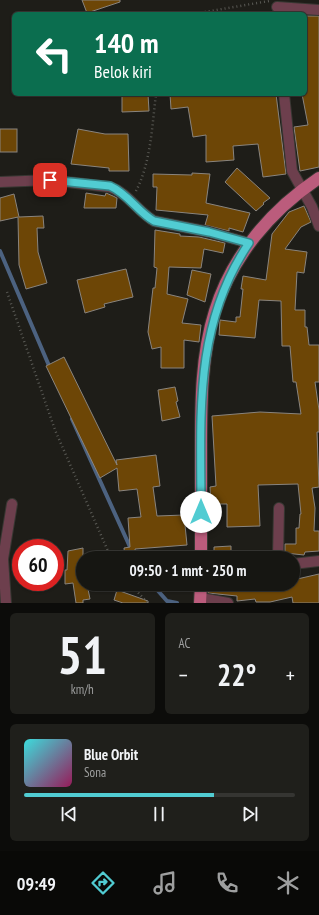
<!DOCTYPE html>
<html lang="id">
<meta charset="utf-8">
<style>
body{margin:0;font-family:"PT Sans Narrow",sans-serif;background:#1f1f1b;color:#f1f3f6;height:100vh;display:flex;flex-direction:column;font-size:15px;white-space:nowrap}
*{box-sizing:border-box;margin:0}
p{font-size:13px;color:#9e9f9f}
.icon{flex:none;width:22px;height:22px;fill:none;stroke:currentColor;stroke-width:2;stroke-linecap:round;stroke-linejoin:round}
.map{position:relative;height:603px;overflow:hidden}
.details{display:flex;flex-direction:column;gap:10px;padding:10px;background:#0c0c0a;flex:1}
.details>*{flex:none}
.banner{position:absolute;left:12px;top:12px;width:295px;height:84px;border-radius:6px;box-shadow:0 1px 3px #0004,0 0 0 1px #353532;background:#0b6e4f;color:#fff;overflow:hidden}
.speed{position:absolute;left:12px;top:539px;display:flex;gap:8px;font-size:20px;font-weight:700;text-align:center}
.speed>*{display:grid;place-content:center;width:52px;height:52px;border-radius:50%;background:#161612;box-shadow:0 1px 3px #0004,0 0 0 1px #353532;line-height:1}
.speed .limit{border:6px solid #d22;background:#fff;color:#111}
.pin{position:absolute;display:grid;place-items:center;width:34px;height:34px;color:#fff;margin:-17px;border-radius:8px;box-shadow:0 2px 6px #0006}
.me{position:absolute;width:44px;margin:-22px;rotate:0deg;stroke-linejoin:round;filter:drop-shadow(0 0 3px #0008)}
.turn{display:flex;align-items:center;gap:14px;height:84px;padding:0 16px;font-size:18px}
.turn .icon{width:52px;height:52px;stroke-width:2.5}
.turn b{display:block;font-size:28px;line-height:34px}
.big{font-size:30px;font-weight:600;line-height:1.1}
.details .card{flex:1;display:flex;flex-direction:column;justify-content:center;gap:6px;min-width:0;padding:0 14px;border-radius:6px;background:#1f1f1b}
.details .dial{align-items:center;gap:0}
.dial b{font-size:52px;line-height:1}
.song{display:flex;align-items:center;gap:12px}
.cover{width:48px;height:48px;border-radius:6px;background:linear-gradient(135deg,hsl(180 70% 55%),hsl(330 70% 35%))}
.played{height:4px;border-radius:2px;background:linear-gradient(90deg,#51ccd2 70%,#353532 70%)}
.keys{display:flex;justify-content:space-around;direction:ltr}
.heat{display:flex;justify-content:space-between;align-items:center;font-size:22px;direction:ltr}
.details .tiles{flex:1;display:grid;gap:10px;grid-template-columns:1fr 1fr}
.card:last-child{grid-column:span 2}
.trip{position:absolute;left:76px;top:551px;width:224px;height:40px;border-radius:20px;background:#161612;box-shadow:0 1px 3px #0004,0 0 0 1px #353532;font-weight:600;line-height:40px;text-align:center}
.dock{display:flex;height:64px;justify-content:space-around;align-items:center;background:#090907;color:#9e9f9f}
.dock .icon{width:28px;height:28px}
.dock .active{color:#51ccd2}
.dock b{font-size:18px;color:#f1f3f6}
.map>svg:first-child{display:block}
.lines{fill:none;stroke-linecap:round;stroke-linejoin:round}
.stream{stroke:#4c6280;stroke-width:4}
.building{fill:#6d4606;stroke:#89847e}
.street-casing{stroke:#383732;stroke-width:12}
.primary-casing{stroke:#383732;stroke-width:14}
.path{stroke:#595954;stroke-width:2.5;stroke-dasharray:1 3;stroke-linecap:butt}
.street{stroke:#6d3f4d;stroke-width:10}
.primary{stroke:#bb5c7c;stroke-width:12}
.route-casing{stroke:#358588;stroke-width:10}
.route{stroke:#51ccd2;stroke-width:7}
</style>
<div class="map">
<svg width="319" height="603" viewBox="0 0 319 603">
<rect width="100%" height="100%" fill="#1e1d18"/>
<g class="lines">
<g class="stream">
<polyline points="0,251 50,368"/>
<polyline points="72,419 135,558"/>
<polyline points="152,584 167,601 177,603"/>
</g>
</g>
<g class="building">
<polygon points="82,0 120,0 120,2 87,13"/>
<polygon points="305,16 319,16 319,167 300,171 294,127 308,125 302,94 305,94"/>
<polygon points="148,94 149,111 122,112 122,95"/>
<polygon points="170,94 276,94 286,174 263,177 258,144 233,146 234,160 206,162 206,135 193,137 188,107 171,109"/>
<rect x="0" y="129" width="17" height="23"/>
<polygon points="78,129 105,134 128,134 129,171 109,171 109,168 71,164"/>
<polygon points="237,168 270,198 263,203 264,204 256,211 225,182"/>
<polygon points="192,173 210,174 206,203 250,213 243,232 229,228 229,231 205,225 208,215 156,210 157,187 153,187 153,174 192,175"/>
<polygon points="86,193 105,196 106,193 113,196 117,198 116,208 84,208"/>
<polygon points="14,194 19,217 43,216 44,228 37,228 38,252 47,283 26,289 19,265 18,217 0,221 0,198"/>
<polygon points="304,206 311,222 301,227 285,249 307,252 304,273 297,272 295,310 305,310 305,327 307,327 309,345 319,345 319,382 315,382 319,410 319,432 317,432 319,487 312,488 315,508 314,531 319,531 319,551 305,552 304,555 285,553 285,544 296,544 296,528 299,528 300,514 301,514 298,484 258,485 260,526 227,527 227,504 211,504 210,487 216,486 212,416 260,412 301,414 296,382 293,382 290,346 282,346 281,301 259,300 255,338 219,335 220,320 236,322 236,317 240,317 243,289 241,289 243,276 266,280 272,234 289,212"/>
<polygon points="155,230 180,234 180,236 199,237 225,243 223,253 204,249 201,268 169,267 167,294 188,299 182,323 201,325 199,342 184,340 184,368 161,368 161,347 152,349 148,332 153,288 155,288 157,268 154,267"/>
<polygon points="126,269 133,297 104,304 105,307 85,313 77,280"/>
<polygon points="192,270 211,274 205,302 187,295"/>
<polygon points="64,357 117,465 116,460 156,455 160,486 153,487 157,516 184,515 187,545 135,549 136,558 125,558 124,548 130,547 128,518 141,517 137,489 119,491 117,468 100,478 46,366"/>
<polygon points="175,387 178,401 176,402 180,417 162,421 158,390"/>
<polygon points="231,546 231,558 214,558 214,547"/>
<polygon points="83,548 83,584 87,584 90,599 83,600 83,603 76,603 73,583 65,584 65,570 67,570 68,551"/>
<polygon points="319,574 319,603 293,603 292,597 270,602 256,602 255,599 237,601 237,596 208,593 208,584 293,584 293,580"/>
<polygon points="117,590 148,601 148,603 123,603 114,600"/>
</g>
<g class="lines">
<defs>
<g id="street">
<polyline points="277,7 319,10"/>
<polyline points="284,94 292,171 312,207 319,226"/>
<path d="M0,182L50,180L110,187C128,193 138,212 154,221L209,232L249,243"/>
<polyline points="278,558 279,508"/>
<polyline points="293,564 319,561"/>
<polyline points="201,598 228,603"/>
<polyline points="6,603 3,559 12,504"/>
</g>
<g id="primary">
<path d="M201,558C201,522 201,485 201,449C201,403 201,355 215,311C232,256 271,210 319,178"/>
<polyline points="200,603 201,584"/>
</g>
</defs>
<use href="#street" class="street-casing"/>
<use href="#primary" class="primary-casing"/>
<g class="path">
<polyline points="193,14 269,1"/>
<path d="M136,191C151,162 152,126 156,94"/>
<polyline points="7,292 55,430 111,558"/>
<polyline points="130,584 148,603"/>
</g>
<use href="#street" class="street"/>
<use href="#primary" class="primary"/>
</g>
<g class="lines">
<defs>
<path id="route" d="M50,180L110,186C128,194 138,212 154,221L209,232L249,243C193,326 201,417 201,512"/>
</defs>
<use href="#route" class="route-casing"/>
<use href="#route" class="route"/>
</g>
</svg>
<div class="speed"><div class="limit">60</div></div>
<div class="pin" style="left:50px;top:180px;background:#d93025"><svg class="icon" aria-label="arrive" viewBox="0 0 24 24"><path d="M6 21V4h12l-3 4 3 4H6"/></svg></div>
<svg class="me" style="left:201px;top:512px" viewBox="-20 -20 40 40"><circle r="19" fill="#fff"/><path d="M0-13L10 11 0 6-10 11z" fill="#51ccd2"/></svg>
<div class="trip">09:50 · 1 mnt · 250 m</div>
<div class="banner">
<div class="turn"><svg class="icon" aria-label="left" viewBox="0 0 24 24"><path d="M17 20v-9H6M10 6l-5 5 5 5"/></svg><div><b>140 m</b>Belok kiri</div></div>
</div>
</div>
<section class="details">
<div class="tiles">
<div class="card dial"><b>51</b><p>km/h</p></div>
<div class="card"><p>AC</p>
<div class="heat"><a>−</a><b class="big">22°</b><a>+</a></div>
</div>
<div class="card">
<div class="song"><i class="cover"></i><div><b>Blue Orbit</b><p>Sona</p></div></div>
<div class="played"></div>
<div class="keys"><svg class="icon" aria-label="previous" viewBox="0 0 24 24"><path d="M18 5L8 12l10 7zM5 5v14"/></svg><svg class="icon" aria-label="pause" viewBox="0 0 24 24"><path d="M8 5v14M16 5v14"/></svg><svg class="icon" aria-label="next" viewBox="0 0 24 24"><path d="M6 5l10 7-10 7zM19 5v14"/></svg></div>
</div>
</div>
</section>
<nav class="dock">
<b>09:49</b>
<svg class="icon active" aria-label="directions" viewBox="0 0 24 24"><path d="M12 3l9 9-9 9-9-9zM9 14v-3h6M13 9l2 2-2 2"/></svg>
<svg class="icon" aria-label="music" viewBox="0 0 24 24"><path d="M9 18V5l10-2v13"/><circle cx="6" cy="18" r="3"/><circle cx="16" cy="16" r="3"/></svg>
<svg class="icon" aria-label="phone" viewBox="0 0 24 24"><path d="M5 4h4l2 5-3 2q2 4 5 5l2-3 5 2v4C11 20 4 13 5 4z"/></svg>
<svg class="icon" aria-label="climate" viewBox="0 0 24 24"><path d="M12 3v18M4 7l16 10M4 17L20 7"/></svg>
</nav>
